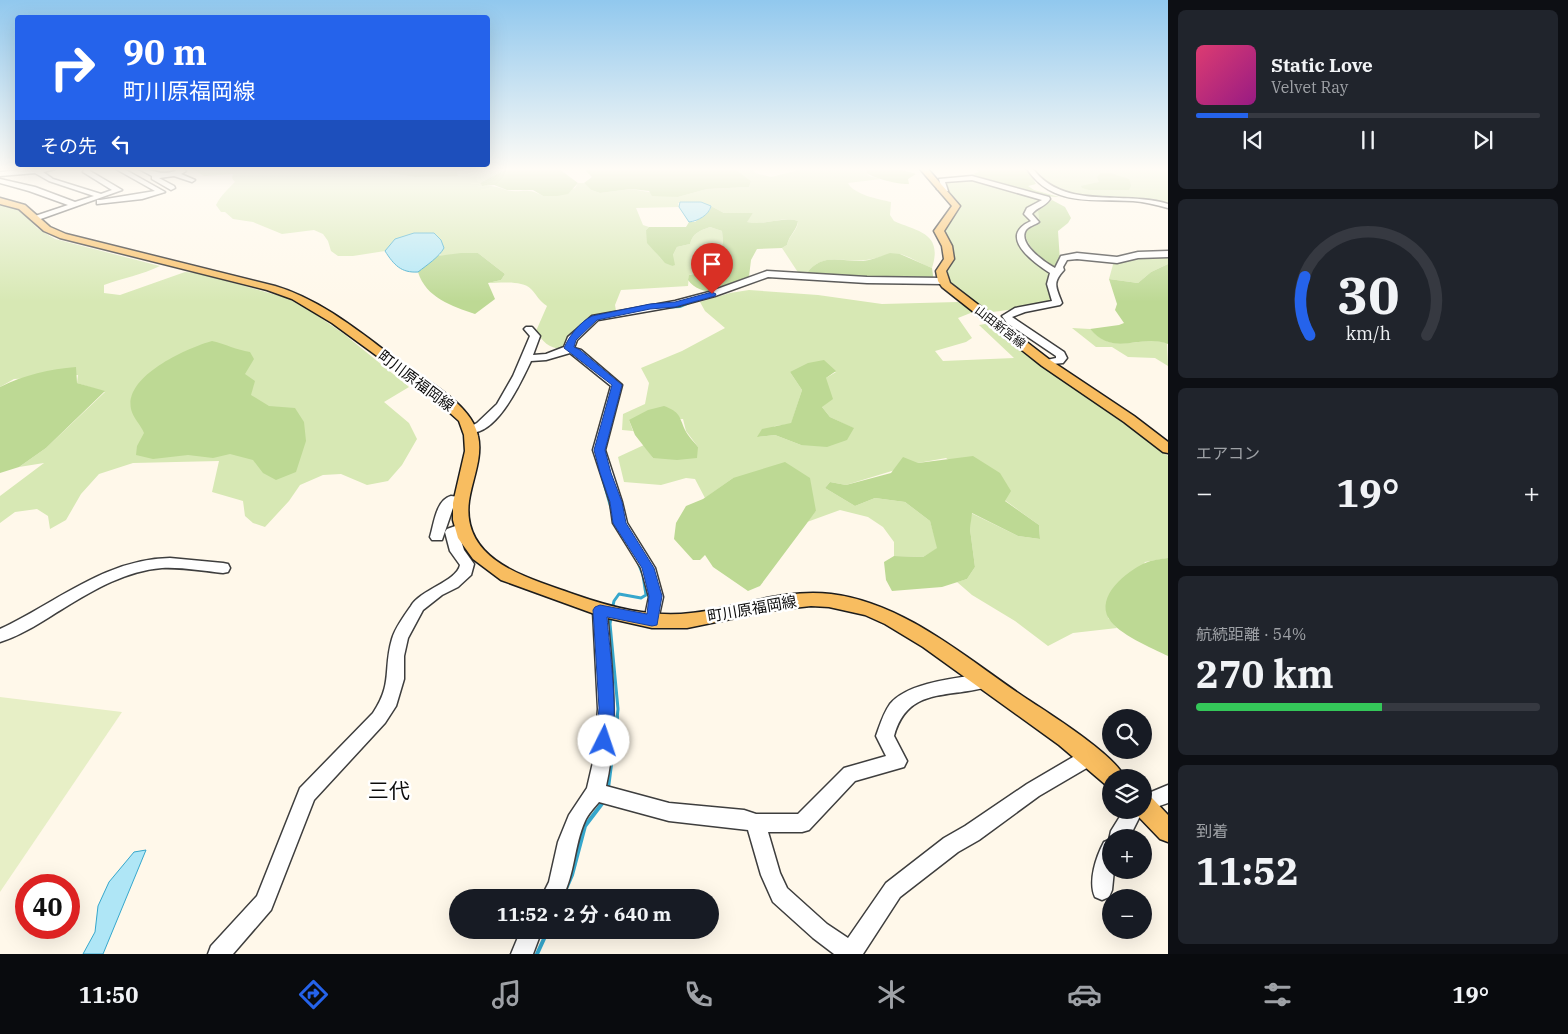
<!DOCTYPE html>
<html lang="ja">
<meta charset="utf-8">
<style>
body{margin:0;font-family:"IBM Plex Serif","Noto Sans JP",serif;background:#20242c;color:#f1f3f6;height:100vh;display:flex;flex-direction:column;font-size:19px;white-space:nowrap}
*{box-sizing:border-box;margin:0}
p{font-size:16px;color:#9ea1a6}
.icon{flex:none;width:28px;height:28px;fill:none;stroke:currentColor;stroke-width:2;stroke-linecap:round;stroke-linejoin:round}
.map{position:relative;flex:1;overflow:hidden}
.drawer{display:flex;flex-direction:column;gap:10px;padding:10px;background:#0d0f14;width:400px}
.drawer>*{flex:none}
.guide{position:absolute;left:15px;top:15px;width:475px;height:152px;border-radius:5px;box-shadow:0 5px 20px #0002;background:#2563eb;color:#fff;overflow:hidden}
.fabs{position:absolute;left:1102px;top:709px;display:grid;gap:10px}
.fabs a{display:grid;place-items:center;width:50px;height:50px;border-radius:50%;background:#171b24;box-shadow:0 5px 20px #0002;font-size:25px}
.speed{position:absolute;left:15px;top:874px;display:flex;gap:10px;font-size:25px;font-weight:700;text-align:center}
.speed>*{display:grid;place-content:center;width:65px;height:65px;border-radius:50%;background:#171b24;box-shadow:0 5px 20px #0002;line-height:1}
.speed .limit{border:8px solid #d22;background:#fff;color:#111}
.pin{position:absolute;display:grid;place-items:center;width:42px;height:42px;color:#fff;margin:-51px -21px;border-radius:50% 50% 50% 0;rotate:-45deg;box-shadow:0 0 5px #0007}
.pin .icon{rotate:45deg}
.me{position:absolute;width:55px;margin:-28px;rotate:4deg;stroke-linejoin:round;filter:drop-shadow(0 0 4px #0008)}
.turn{display:flex;align-items:center;gap:18px;height:105px;padding:0 25px;font-size:22px}
.turn .icon{width:65px;height:65px;stroke-width:2.5}
.turn b{display:block;font-size:35px;line-height:42px}
.then{display:flex;align-items:center;height:48px;padding:0 25px;background:#0003;gap:10px;font-size:19px}
.big{font-size:38px;font-weight:700;line-height:1.1}
.drawer .tile{flex:1;display:flex;flex-direction:column;justify-content:center;gap:8px;min-width:0;padding:0 18px;border-radius:8px;background:#20242c}
.drawer .dial{align-items:center;gap:0}
.dial svg{height:130px;overflow:visible;fill:none;stroke:#363941;stroke-width:7;stroke-linecap:round;text-anchor:middle}
.dial text{fill:#f1f3f6;stroke:none}
.song{display:flex;align-items:center;gap:15px}
.cover{width:60px;height:60px;border-radius:8px;background:linear-gradient(135deg,hsl(340 70% 55%),hsl(310 70% 35%))}
.played{height:5px;border-radius:2px;background:linear-gradient(90deg,#2563eb 15%,#363941 15%)}
.keys{display:flex;justify-content:space-around;direction:ltr}
.heat{display:flex;justify-content:space-between;align-items:center;font-size:28px;direction:ltr}
.charge{height:8px;border-radius:4px;background:linear-gradient(90deg,#34c759 54%,#363941 0)}
.trip{position:absolute;left:449px;top:889px;width:270px;height:50px;border-radius:25px;background:#171b24;box-shadow:0 5px 20px #0002;font-weight:700;line-height:50px;text-align:center}
.menu{display:flex;height:80px;justify-content:space-around;align-items:center;background:#090b0e;color:#9ea1a6}
.menu .icon{width:35px;height:35px}
.menu .on{color:#2563eb}
.menu b{font-size:22px;color:#f1f3f6}
main{display:flex;flex:1;min-height:0}
.map>svg:first-child{display:block}
.green{fill:#d7e8b4;fill-rule:evenodd}
.forest{fill:#bdd994}
.pitch{fill:#e7efc6}
.water{fill:#afe6f6;stroke:#36a7cc}
.lines{fill:none;stroke-linecap:round;stroke-linejoin:round}
.stream-far3{stroke:#36a7cc;stroke-width:2}
.stream-far2{stroke:#36a7cc;stroke-width:2.5}
.stream-far1{stroke:#36a7cc;stroke-width:3}
.stream{stroke:#36a7cc;stroke-width:4}
.minor-casing{stroke:#3e3e3e;stroke-width:3}
.major-casing{stroke:#1c1c1c;stroke-width:3}
.minor{fill:#fff;fill-rule:evenodd}
.major{fill:#f8bd60;fill-rule:evenodd}
.route{fill:#2563eb;stroke:#184099}
.labels{text-anchor:middle;stroke-width:5;stroke-linejoin:round;paint-order:stroke}
.far-street-label{font-size:12px;fill:#0b0b0b;stroke:#fff}
.street-label{font-size:15px;fill:#0b0b0b;stroke:#fff}
.near-quarter-label{font-size:21px;fill:#0b0b0b;stroke:#fff}
</style>
<main>
<div class="map">
<svg width="1168" height="954" viewBox="0 0 1168 954">
<rect width="100%" height="100%" fill="#fff8ea"/>
<g class="green">
<path d="M197,169H387L389,173L415,177L458,175L457,169H506L480,183L482,186C492,185 498,187 506,190C521,194 526,186 543,196L575,188L578,183H584L591,190L600,193L631,189L678,197L707,189L749,187L751,181L735,169H753L755,173L771,177L804,169H868L866,172L869,176L881,179L848,183C854,195 879,199 891,202L890,215L894,221C919,232 943,233 932,268C924,265 906,255 900,254C890,253 876,259 866,260C843,263 823,251 806,274H799L782,248L787,245C789,235 798,230 798,221C782,216 765,226 746,222L753,213H724L711,206L678,203L679,207L636,208L643,225L649,227L646,230C652,246 656,259 672,266L673,255L677,247L690,244C693,233 699,231 710,227L722,231L723,243L706,270L689,275L688,286L621,290L615,305L616,311C586,322 582,317 567,348C552,351 543,343 536,331L547,306C539,301 537,295 531,289C522,280 500,283 488,283L501,280L505,274L478,253L437,256L441,254L395,239L385,251L353,256H338L331,251L328,241L323,234L314,230L282,234L253,222L233,219L225,212H221L216,205C221,195 228,189 235,182L232,178L233,174L204,176L195,170Z"/>
<polygon points="1037,169 1168,169 1168,204 1137,198 1087,196 1057,190 1046,183"/>
<path d="M973,174C990,182 1044,192 1052,200L1038,211L1039,222L1029,227L1025,233C1027,247 1042,260 1053,269V298C1049,300 1044,303 1040,305C1035,306 997,312 993,312C980,309 953,290 946,278L948,271L954,261L952,249L944,234L945,229L961,207L957,200L948,192L949,190L945,181L971,179Z"/>
<path d="M0,205L16,209L26,216L37,228L55,239L160,266C142,275 123,278 104,285V293L120,295L185,272L198,273L287,298L315,314L344,334L409,387L384,402L409,423L417,439L402,465L388,481L367,485L341,474L323,475L300,485L289,501L265,527L253,523L245,516L243,501L212,492L219,461L133,463L99,474L81,494L66,520L50,529L48,516L37,509L15,512L0,523V496L44,463L19,467L46,448L105,392L77,383L78,375L14,379L0,387Z"/>
<polygon points="1150,256 1168,256 1168,264 1151,272 1138,283 1109,279 1114,261"/>
<path d="M749,290L818,295L882,304L958,302L973,312L958,318L972,338L966,342L935,351L943,361L1014,358L979,325L991,323L1058,378L1139,434L1168,456V558L1145,562L1108,618L1117,628L1073,633L1048,646L1015,621L972,595L957,582L967,579L975,567L970,529L971,513L1018,536L1040,539L1039,525L946,458L918,463L846,485L830,482L825,488L855,506L875,498L905,502L930,521L938,548L923,557L894,556V542L883,527L868,517L840,510L807,522L816,511L733,478L705,498L695,479L686,478L661,485L624,482L618,457L644,445L653,458L698,447L686,431L683,419L629,420L633,431L622,430L623,414L645,404L649,383L641,368L682,351L725,328L705,311L700,302L730,293ZM790,372H836L826,378L822,407L830,417L853,428L801,445L775,435L758,437L775,426L791,424L802,390Z"/>
<path d="M1072,328L1090,329C1113,356 1139,335 1167,343L1168,366L1155,358L1128,357L1112,347H1096Z"/>
</g>
<g class="forest">
<polygon points="387,169 457,169 458,176 415,177 389,173"/>
<polygon points="506,169 559,169 578,183 568,194 557,196 543,196 533,190 507,190 494,185 482,186 480,183"/>
<polygon points="584,169 735,169 751,181 749,187 707,189 678,197 652,196 649,191 631,189 600,193 591,190 584,183 592,177"/>
<path d="M868,169H899L916,174L908,179L909,184C901,185 871,178 866,172Z"/>
<path d="M975,169H1027L1036,184L1028,186L1034,190L1059,197C1040,198 991,183 973,174L979,172Z"/>
<polygon points="1101,173 1110,173 1129,179 1131,186 1129,190 1089,190 1082,188 1081,186 1099,182 1097,177"/>
<path d="M1052,200L1065,207L1071,218L1068,223L1058,231L1060,261L1053,269C1042,260 1027,247 1025,233L1029,227L1039,222L1038,211Z"/>
<path d="M711,206L724,213H753L747,222C766,226 782,216 798,221C797,230 789,235 787,245L782,248L757,249L751,260L748,285C729,290 702,299 688,280L689,275C704,272 714,268 714,250L719,251L723,243L722,231L710,227C699,231 693,233 690,244L677,247L673,255L675,265L672,266L665,263L647,243L646,230L649,227H686L689,222H695L710,210Z"/>
<path d="M461,253H478L505,274L501,280L488,283L495,299L475,314C452,306 426,298 418,272L437,256Z"/>
<path d="M890,253L900,254L932,268L934,283L806,274C822,252 841,262 863,261C872,260 881,256 890,253Z"/>
<path d="M1168,264V344C1141,333 1114,358 1090,329L1119,325L1124,323L1115,310L1117,304L1109,279L1138,283L1151,272Z"/>
<path d="M212,341C226,344 236,350 250,352L254,359L245,374L255,381L251,395L269,406L295,408L304,422L306,441L296,472L276,480L263,473L253,460L230,454L213,458L188,455L153,459L136,455L137,446L144,433C141,425 133,418 131,409C124,376 187,348 212,341Z"/>
<polygon points="824,360 836,371 826,378 833,399 822,407 830,417 854,428 847,440 827,447 801,445 775,435 757,437 762,429 791,423 802,390 790,372 808,363"/>
<path d="M76,367L77,383L105,391L46,448L19,467L0,473V387C24,375 50,369 76,367Z"/>
<path d="M664,406C680,412 679,416 685,430C688,436 694,442 698,447L697,458L677,460L653,458L635,435L629,420L648,410Z"/>
<polygon points="973,456 1000,473 1011,491 1005,501 1039,525 1040,539 1018,536 972,513 970,529 975,567 967,579 942,587 892,591 886,580 884,562 894,556 923,557 937,548 930,521 905,502 875,498 855,506 825,488 830,482 846,485 891,473 903,457 918,463"/>
<polygon points="785,462 810,478 816,511 760,586 748,591 713,567 705,555 700,560 693,560 674,539 676,523 686,506 703,499 733,478"/>
<path d="M1168,558V656C1152,648 1118,634 1109,619C1095,596 1127,571 1145,563C1152,560 1161,559 1168,558Z"/>
</g>
<polygon class="pitch" points="0,697 122,712 0,892"/>
<g class="water">
<path d="M680,202H701L711,206C709,215 698,221 689,222L679,207Z"/>
<path d="M414,233H434L441,240L444,248C439,257 427,265 418,272C401,273 394,265 385,251L395,239Z"/>
<polygon points="146,850 103,954 83,954 95,932 98,906 109,882 134,852"/>
</g>
<g class="lines">
<g class="stream-far3">
<polyline points="663,308 680,307 694,301"/>
<polyline points="607,318 626,315"/>
</g>
<polyline class="stream-far2" points="597,459 611,509"/>
<g class="stream-far1">
<polyline points="612,610 614,601 619,594 641,598 646,595 643,575 637,560"/>
<polyline points="611,617 610,624 618,709 617,719"/>
</g>
<g class="stream">
<polyline points="608,788 617,717"/>
<polyline points="562,898 572,875 585,826 604,801"/>
<polyline points="537,954 548,930"/>
</g>
<defs>
<g id="minor">
<polygon points="32,169 55,169 43,172 53,179 101,194 112,190 83,172 84,169 90,169 90,171 122,190 35,221 31,219 32,217 68,205 29,191 0,183 0,179 35,187 75,202 94,196 49,181 35,173 0,176 0,172"/>
<polygon points="116,169 124,169 165,192 142,199 97,204 97,200 100,200 155,191"/>
<path d="M139,169C154,169 158,176 176,171L174,169H183L186,171L181,174L195,180L192,182L174,176L159,178L174,186L175,188L171,190L152,179V176Z"/>
<path d="M1027,169H1033C1065,211 1124,190 1168,204V208C1157,205 1145,202 1133,201C1094,199 1052,207 1027,169Z"/>
<path d="M972,176L1049,197L1050,199C1045,207 1037,207 1032,214L1039,222C1035,225 1029,226 1026,230C1017,244 1046,263 1055,268L1061,256L1077,253L1117,257L1138,252L1168,251V257L1138,258L1117,263L1077,259L1067,260L1063,267L1064,270C1052,283 1056,287 1062,303L1060,305L1025,312L1012,317L1064,352L1067,358L1063,363L1042,365L1041,363L1042,361L1056,358V356L1007,323L1002,316L1015,308L1052,301L1047,284L1050,273C1033,262 997,236 1031,221L1024,214L1027,208L1042,200L972,180L945,182L948,191H941L937,189L941,187L939,179Z"/>
<path d="M767,271L867,277L943,278L947,281L943,284L867,283L768,277L715,296L678,306L598,320L577,340L574,348L581,350L622,385L605,450L622,502L627,523L655,568L663,597L657,625L652,627L647,625L644,621L649,597L641,568L613,523L610,502L593,450L611,386L570,353L546,360L531,361C521,382 495,440 466,432L464,430L477,423L497,404L513,376L530,336L524,329L526,327H532L540,336L533,355L546,354L564,347L568,337L592,316L675,301L709,292Z"/>
<path d="M451,496L467,498L468,501L462,505H454L442,540H432L430,537C434,524 436,500 451,496Z"/>
<path d="M461,524L466,526L468,529L466,532L459,534L464,550L474,564L471,575L458,587L442,595L423,610L408,638L404,656V679L396,706L385,723L314,800L271,910L233,954H208L211,946L257,896L300,788L373,713C393,683 383,670 392,639C395,628 404,616 411,606C420,590 457,581 460,565L450,551L445,532L447,529Z"/>
<path d="M170,558L223,563L228,564L230,568L228,572L223,573C203,571 182,567 162,568C126,571 95,589 64,608C44,620 23,635 0,642V629C56,603 105,559 170,558Z"/>
<path d="M600,605L605,607L607,611C612,670 619,728 606,786L669,803L744,810L756,814H798L844,768L886,756L876,736C880,725 883,714 890,704C908,682 957,678 984,674L990,676L992,681L990,686C951,699 908,685 894,736L907,761L904,767L855,781L809,830L802,832H768L780,873L787,888L827,924L848,938L886,883L944,838L965,826L1027,784L1085,750L1091,748L1097,750L1100,756L1097,762L1039,796L979,840L958,852L900,897L863,954H834L813,938L773,902L761,875L748,830L669,821L599,802C594,808 588,814 585,821C574,845 575,874 562,898H541L549,882L558,842L569,815L587,788L594,758L598,709L593,611L595,607Z"/>
<path d="M1168,785V803L1142,812L1129,838H1111V870H1114L1112,890L1109,897L1102,900L1095,897C1088,881 1096,857 1104,842L1109,840L1111,831L1124,810H1144V795Z"/>
<polygon points="521,930 542,930 533,954 511,954"/>
</g>
<g id="major">
<polygon points="920,169 928,169 960,206 944,231 952,246 954,259 946,271 950,283 1050,360 1134,416 1168,442 1168,453 1163,452 1124,422 1042,366 942,287 938,281 936,271 944,259 942,246 934,231 952,206"/>
<path d="M0,198L25,205L50,227L66,234L275,286C322,300 361,333 400,362C425,380 472,404 478,436C483,457 472,480 469,501C461,561 528,578 573,594C610,607 651,618 691,613C737,608 784,588 831,594C905,603 967,659 1027,699C1050,714 1115,755 1125,778H1111V787L1106,785L1059,745L923,647L885,624L865,615L829,607L811,606L775,610L687,628H652L603,617L501,580L473,559L458,538L453,520V503L465,451L464,435L459,421L429,394L332,323L292,299L267,290L60,238L44,231L19,209L0,204Z"/>
<polygon points="1144,795 1152,798 1168,815 1168,842 1160,839 1136,814 1135,810 1144,810"/>
</g>
</defs>
<use href="#minor" class="minor-casing"/>
<use href="#major" class="major-casing"/>
<use href="#minor" class="minor"/>
<use href="#major" class="major"/>
</g>
<linearGradient id="sky" x2="0" y2="1"><stop stop-color="#91c8ee"/><stop offset="0.56" stop-color="#fffcf6"/><stop offset="1" stop-color="#fffcf6" stop-opacity="0"/></linearGradient>
<rect width="1168" height="302" fill="url(#sky)"/>
<path class="route" d="M712,292L716,294L715,296L675,307L650,309L597,320L576,340L574,347L580,350L622,385L605,450L611,473L622,502L626,523L654,568L662,596L657,625L652,626L607,617C609,645 620,724 610,746L604,748L599,746L596,741L599,708L593,610L595,607L600,605L647,614L649,596L642,568L613,523L610,502L600,473L594,450L612,385L564,348C569,336 580,322 592,316L650,304L675,302Z"/>
<g class="labels">
<g class="far-street-label">
<text transform="translate(1000 327) rotate(38)" y="4">山田新宮線</text>
</g>
<g class="street-label">
<text transform="translate(416 381) rotate(37)" y="5">町川原福岡線</text>
<text transform="translate(752 609) rotate(-10)" y="5">町川原福岡線</text>
</g>
<g class="near-quarter-label">
<text x="389" y="798">三代</text>
</g>
</g>
</svg>
<div class="fabs">
<a><svg class="icon" aria-label="search" viewBox="0 0 24 24"><circle cx="10" cy="10" r="6"/><path d="M15 15l6 6"/></svg></a>
<a><svg class="icon" aria-label="layers" viewBox="0 0 24 24"><path d="M12 4l9 5-9 5-9-5zM3 14l9 5 9-5"/></svg></a>
<a>+</a>
<a>−</a>
</div>
<div class="speed"><div class="limit">40</div></div>
<div class="pin" style="left:712px;top:294px;background:#d93025"><svg class="icon" aria-label="arrive" viewBox="0 0 24 24"><path d="M6 21V4h12l-3 4 3 4H6"/></svg></div>
<svg class="me" style="left:604px;top:741px" viewBox="-20 -20 40 40"><circle r="19" fill="#fff"/><path d="M0-13L10 11 0 6-10 11z" fill="#2563eb"/></svg>
<div class="trip">11:52 · 2 分 · 640 m</div>
<div class="guide">
<div class="turn"><svg class="icon" aria-label="right" viewBox="0 0 24 24"><path d="M7 20v-9h11M14 6l5 5-5 5"/></svg><div><b>90 m</b>町川原福岡線</div></div>
<div class="then">その先<svg class="icon" aria-label="left" viewBox="0 0 24 24"><path d="M17 20v-9H6M10 6l-5 5 5 5"/></svg></div>
</div>
</div>
<section class="drawer">
<div class="tile">
<div class="song"><i class="cover"></i><div><b>Static Love</b><p>Velvet Ray</p></div></div>
<div class="played"></div>
<div class="keys"><svg class="icon" aria-label="previous" viewBox="0 0 24 24"><path d="M18 5L8 12l10 7zM5 5v14"/></svg><svg class="icon" aria-label="pause" viewBox="0 0 24 24"><path d="M8 5v14M16 5v14"/></svg><svg class="icon" aria-label="next" viewBox="0 0 24 24"><path d="M6 5l10 7-10 7zM19 5v14"/></svg></div>
</div>
<div class="tile dial"><svg viewBox="0 0 100 80">
<path d="M14 69A42 42 0 1 1 86 69"/>
<path d="M14 69A42 42 0 0 1 11 33" stroke="#2563eb"/>
<text x="50" y="56" font-size="32" font-weight="700">30</text>
<text x="50" y="72" font-size="11">km/h</text>
</svg></div>
<div class="tile"><p>エアコン</p>
<div class="heat"><a>−</a><b class="big">19°</b><a>+</a></div>
</div>
<div class="tile"><p>航続距離 · 54%</p><b class="big">270 km</b><div class="charge"></div></div>
<div class="tile"><p>到着</p><b class="big">11:52</b></div>
</section>
</main>
<nav class="menu">
<b>11:50</b>
<svg class="icon on" aria-label="directions" viewBox="0 0 24 24"><path d="M12 3l9 9-9 9-9-9zM9 14v-3h6M13 9l2 2-2 2"/></svg>
<svg class="icon" aria-label="music" viewBox="0 0 24 24"><path d="M9 18V5l10-2v13"/><circle cx="6" cy="18" r="3"/><circle cx="16" cy="16" r="3"/></svg>
<svg class="icon" aria-label="phone" viewBox="0 0 24 24"><path d="M5 4h4l2 5-3 2q2 4 5 5l2-3 5 2v4C11 20 4 13 5 4z"/></svg>
<svg class="icon" aria-label="climate" viewBox="0 0 24 24"><path d="M12 3v18M4 7l16 10M4 17L20 7"/></svg>
<svg class="icon" aria-label="car" viewBox="0 0 24 24"><path d="M5 17H2v-5l4-1 3-4h7l3 4 3 1v5h-3M9 17h6M6 11h13"/><circle cx="7" cy="17" r="2"/><circle cx="17" cy="17" r="2"/></svg>
<svg class="icon" aria-label="filters" viewBox="0 0 24 24"><path d="M4 7h16M4 17h16"/><circle cx="9" cy="7" r="2"/><circle cx="15" cy="17" r="2"/></svg>
<b>19°</b>
</nav>
